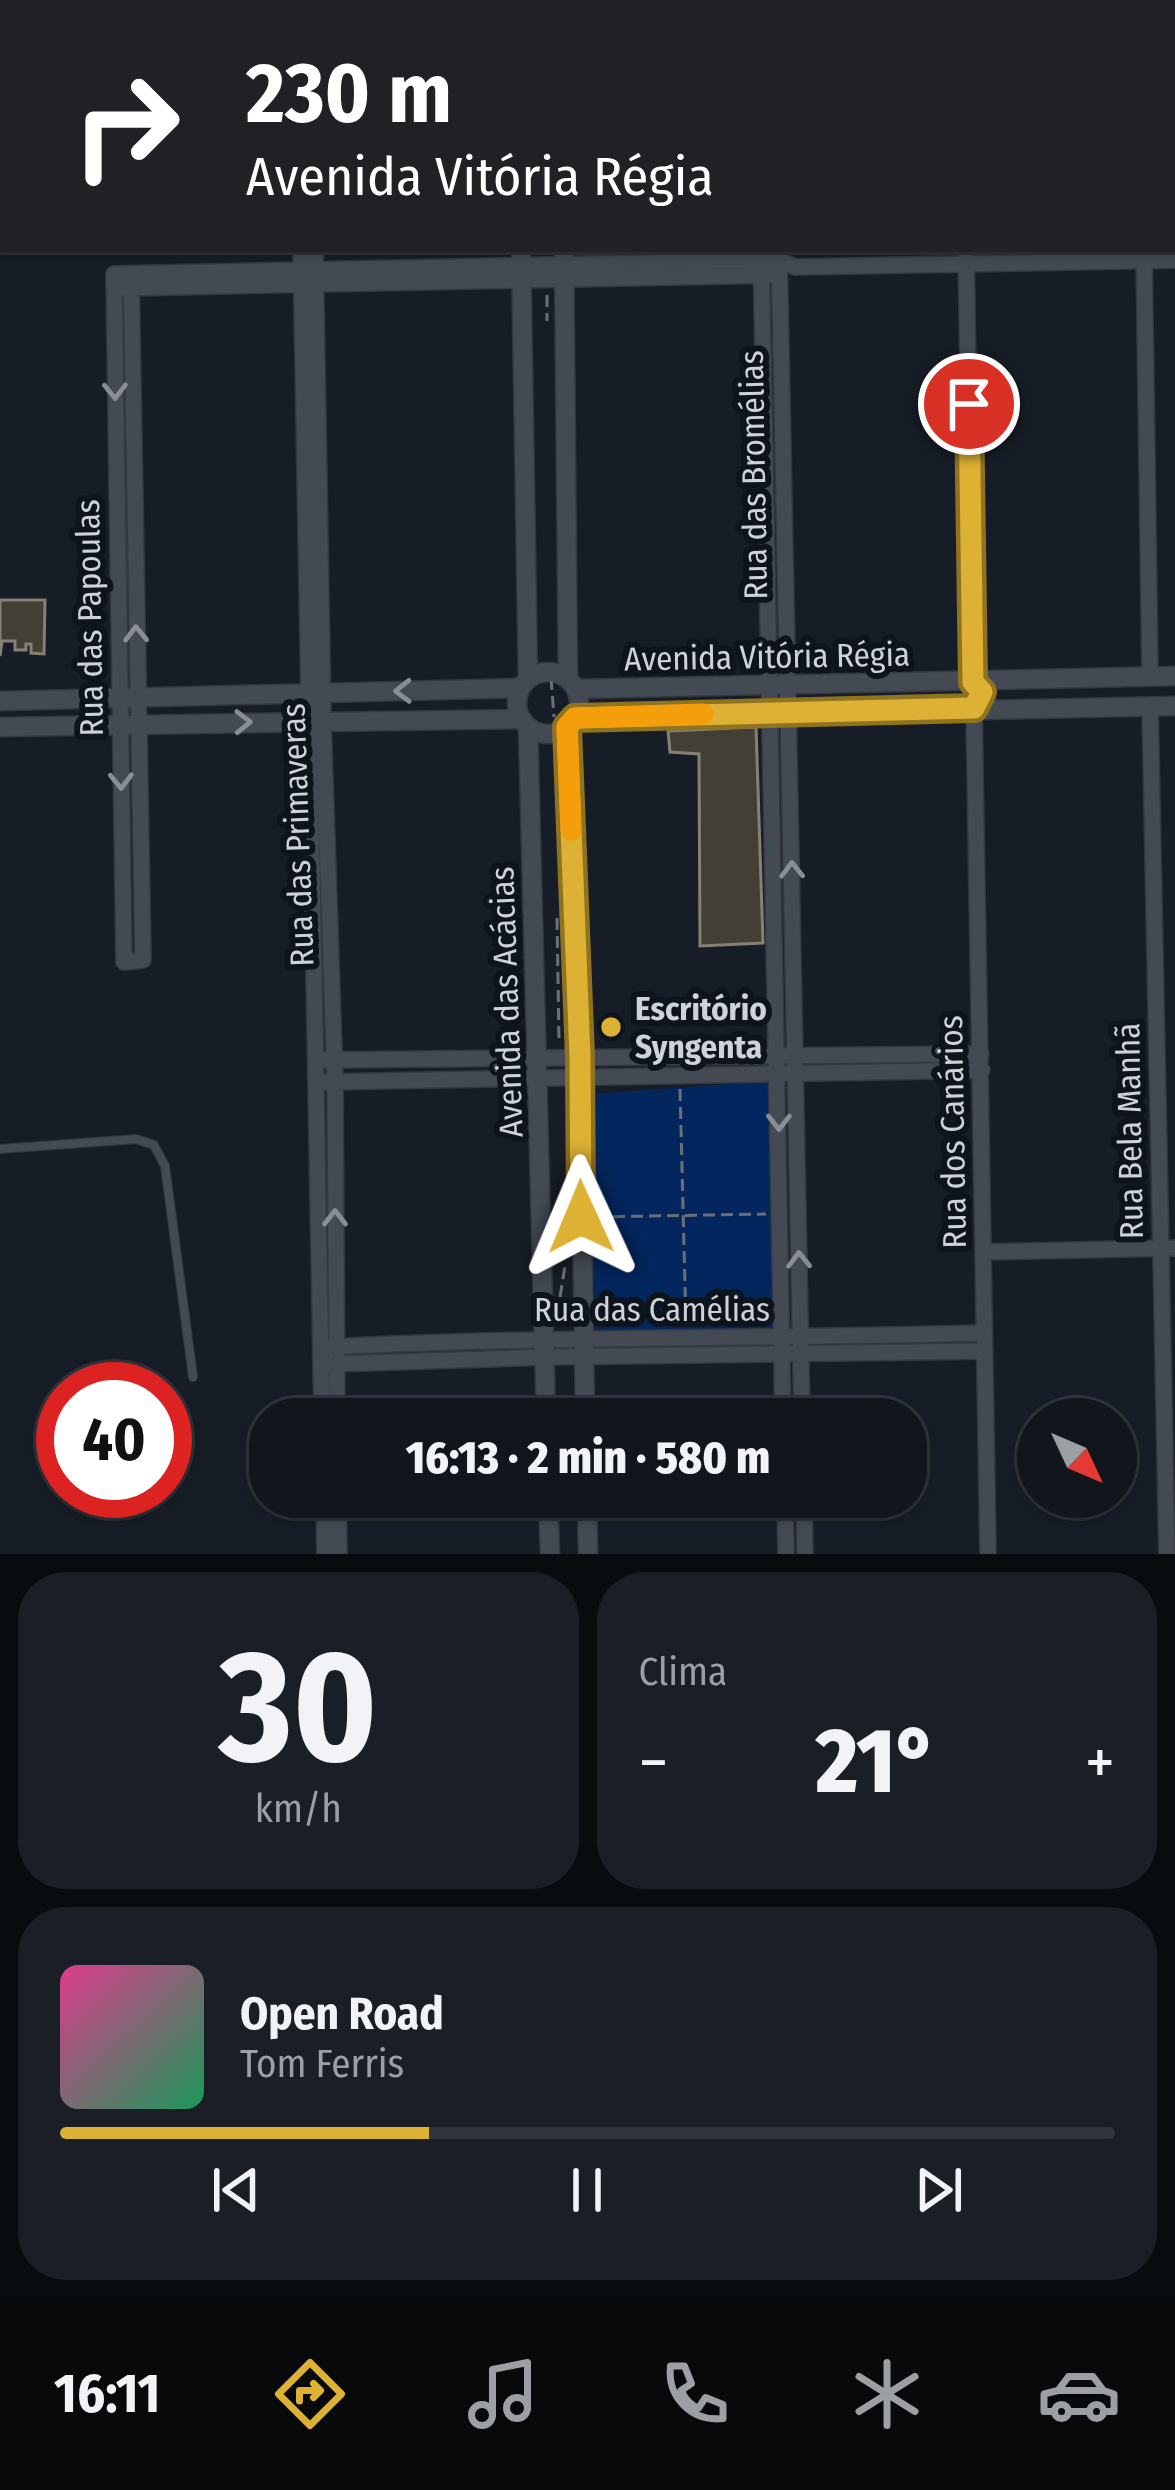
<!DOCTYPE html>
<html lang="pt">
<meta charset="utf-8">
<style>
body{margin:0;font-family:"Fira Sans Condensed",sans-serif;background:#1a1f25;color:#f1f3f6;height:100vh;display:flex;flex-direction:column;font-size:45px;white-space:nowrap}
*{box-sizing:border-box;margin:0}
p{font-size:39px;color:#9c9fa3}
.icon{flex:none;width:66px;height:66px;fill:none;stroke:currentColor;stroke-width:2;stroke-linecap:round;stroke-linejoin:round}
.map{position:relative;height:1554px;overflow:hidden}
.panel{display:flex;flex-direction:column;gap:18px;padding:18px;background:#090c0f;flex:1}
.panel>*{flex:none}
.banner{position:absolute;left:0px;top:0px;width:1176px;height:252px;box-shadow:0 3px 9px #0004,0 0 0 3px #30353b;background:#202124;color:#fff;overflow:hidden}
.needle{width:78px;rotate:134deg}
.controls{position:absolute;left:1017px;top:1398px;display:grid;gap:24px}
.controls a{display:grid;place-items:center;width:120px;height:120px;border-radius:50%;background:#11161c;box-shadow:0 3px 9px #0004,0 0 0 3px #30353b;font-size:60px}
.speed{position:absolute;left:36px;top:1362px;display:flex;gap:24px;font-size:60px;font-weight:700;text-align:center}
.speed>*{display:grid;place-content:center;width:156px;height:156px;border-radius:50%;background:#11161c;box-shadow:0 3px 9px #0004,0 0 0 3px #30353b;line-height:1}
.speed .limit{border:18px solid #d22;background:#fff;color:#111}
.pin{position:absolute;display:grid;place-items:center;width:102px;height:102px;color:#fff;margin:-51px;border:6px solid #fff;border-radius:50%;box-shadow:0 3px 12px #0007}
.me{position:absolute;width:132px;margin:-66px;rotate:359deg;stroke-linejoin:round;filter:drop-shadow(0 0 9px #0008)}
.turn{display:flex;align-items:center;gap:42px;height:252px;padding:0 48px;font-size:54px}
.turn .icon{width:156px;height:156px;stroke-width:2.5}
.turn b{display:block;font-size:84px;line-height:102px}
.big{font-size:90px;font-weight:800;line-height:1.1}
.panel .tile{flex:1;display:flex;flex-direction:column;justify-content:center;gap:18px;min-width:0;padding:0 42px;border-radius:48px;background:#1a1f25}
.panel .dial{align-items:center;gap:0}
.dial b{font-size:156px;line-height:1}
.song{display:flex;align-items:center;gap:36px}
.cover{width:144px;height:144px;border-radius:18px;background:linear-gradient(135deg,hsl(330 70% 55%),hsl(150 70% 35%))}
.played{height:12px;border-radius:6px;background:linear-gradient(90deg,#ddb133 35%,#30353b 35%)}
.keys{display:flex;justify-content:space-around;direction:ltr}
.heat{display:flex;justify-content:space-between;align-items:center;font-size:66px;direction:ltr}
.panel .tiles{flex:1;display:grid;gap:18px;grid-template-columns:1fr 1fr}
.tile:last-child{grid-column:span 2}
.trip{position:absolute;left:249px;top:1398px;width:678px;height:120px;border-radius:48px;background:#11161c;box-shadow:0 3px 9px #0004,0 0 0 3px #30353b;font-weight:800;line-height:120px;text-align:center}
.tabs{display:flex;height:192px;justify-content:space-around;align-items:center;background:#07090b;color:#9c9fa3}
.tabs .icon{width:84px;height:84px}
.tabs .active{color:#ddb133}
.tabs b{font-size:54px;color:#f1f3f6}
.map>svg:first-child{display:block}
.green{fill:#02265d}
.building{fill:#443f34;stroke:#868174;stroke-width:3}
.lines{fill:none;stroke-linecap:round;stroke-linejoin:round}
.service-casing{stroke:#35383f;stroke-width:10}
.minor-casing{stroke:#35383f;stroke-width:18}
.tertiary-casing{stroke:#35383f;stroke-width:21}
.path{stroke:#6b7078;stroke-width:3;stroke-dasharray:12 6;stroke-linecap:butt}
.service{stroke:#434a54;stroke-width:8}
.minor{stroke:#434a54;stroke-width:15}
.tertiary{stroke:#434a54;stroke-width:18}
.oneway{stroke:#898e96}
.route-casing{stroke:#907321;stroke-width:30}
.route{stroke:#ddb133;stroke-width:21}
.slow{stroke:#f59e0b;stroke-width:21}
.poi-dot{fill:#ddb133;stroke:#0e141c;stroke-width:4.5}
.labels{text-anchor:middle;stroke-width:12;stroke-linejoin:round;paint-order:stroke}
.street-label{font-size:33px;fill:#cfd3d9;stroke:#0e141c}
.poi-label{font-size:33px;font-weight:bold;fill:#cfd3d9;stroke:#0e141c;text-anchor:start}
</style>
<div class="map">
<svg width="1175" height="1554" viewBox="0 0 1175 1554">
<rect width="100%" height="100%" fill="#171d26"/>
<polygon class="green" points="772,1081 775,1329 595,1330 591,1094"/>
<g class="building">
<polygon points="0,600 45,600 44,654 31,653 31,644 26,644 26,650 15,650 15,641 2,641 0,656"/>
<polygon points="756,727 763,943 700,946 699,754 670,752 668,731"/>
</g>
<g class="lines">
<defs>
<g id="service">
<polyline points="224,0 224,3"/>
<polyline points="45,3 45,0"/>
<polyline points="0,1149 136,1139 154,1145 165,1166 193,1377"/>
</g>
<g id="minor">
<polyline points="297,0 297,3"/>
<polyline points="311,0 311,3"/>
<polyline points="755,0 755,3"/>
<polyline points="773,0 773,3"/>
<polyline points="962,0 962,3"/>
<polyline points="1141,0 1141,3"/>
<polyline points="301,249 322,1419"/>
<polyline points="315,249 323,720 335,1082 337,1419"/>
<polyline points="761,249 783,1419"/>
<polyline points="779,249 802,1419"/>
<polyline points="966,249 973,683"/>
<polyline points="1144,249 1150,676"/>
<polyline points="131,274 143,960 124,962 114,274 779,260 795,267 1175,260"/>
<polyline points="123,288 771,275"/>
<polyline points="1150,706 1167,1554"/>
<polyline points="974,708 988,1554"/>
<polyline points="324,1060 981,1054"/>
<polyline points="325,1082 982,1070"/>
<polyline points="983,1252 1175,1248"/>
<path d="M330,1347C548,1336 766,1339 984,1333"/>
<polyline points="330,1364 545,1357 985,1351"/>
<polyline points="324,1497 325,1554"/>
<polyline points="338,1497 339,1554"/>
<polyline points="785,1497 786,1554"/>
<polyline points="804,1497 805,1554"/>
</g>
<g id="tertiary">
<polyline points="515,0 515,3"/>
<polyline points="558,0 558,3"/>
<polyline points="521,249 528,679"/>
<polyline points="564,249 568,679"/>
<circle cx="548" cy="703" r="31"/>
<polyline points="576,689 1175,676"/>
<polyline points="0,701 520,688"/>
<polyline points="575,718 1175,706"/>
<polyline points="0,727 522,719"/>
<polyline points="528,727 546,1419"/>
<polyline points="567,727 580,1057 585,1419"/>
<polyline points="548,1497 550,1554"/>
<polyline points="587,1497 588,1554"/>
</g>
</defs>
<use href="#service" class="service-casing"/>
<use href="#minor" class="minor-casing"/>
<use href="#tertiary" class="tertiary-casing"/>
<g class="path">
<polyline points="547,295 547,321"/>
<polyline points="551,678 554,717"/>
<polyline points="557,918 559,1041"/>
<polyline points="680,1089 686,1325"/>
<polyline points="595,1217 766,1214"/>
<polyline points="560,1297 565,1266"/>
</g>
<use href="#service" class="service"/>
<use href="#minor" class="minor"/>
<use href="#tertiary" class="tertiary"/>
</g>
<defs><path id="oneway-chevron" d="M-2-3.5L2.5 0L-2 3.5" fill="none" stroke-width="1.6" stroke-linecap="round" stroke-linejoin="round" transform="scale(3)"/></defs>
<g class="oneway">
<use href="#oneway-chevron" transform="translate(115 391) rotate(89)"/>
<use href="#oneway-chevron" transform="translate(136 634) rotate(-91)"/>
<use href="#oneway-chevron" transform="translate(403 691) rotate(179)"/>
<use href="#oneway-chevron" transform="translate(243 722) rotate(-1)"/>
<use href="#oneway-chevron" transform="translate(121 781) rotate(89)"/>
<use href="#oneway-chevron" transform="translate(792 870) rotate(-91)"/>
<use href="#oneway-chevron" transform="translate(779 1122) rotate(90)"/>
<use href="#oneway-chevron" transform="translate(335 1218) rotate(-90)"/>
<use href="#oneway-chevron" transform="translate(799 1260) rotate(-91)"/>
</g>
<g class="lines">
<defs>
<polyline id="route" points="581,1217 580,1057 567,727 575,718 974,708 982,692 973,682 969,404"/>
</defs>
<use href="#route" class="route-casing"/>
<use href="#route" class="route"/>
<polyline class="slow" points="571,830 567,727 575,718 703,714"/>
</g>
<circle class="poi-dot" cx="611" cy="1027" r="12"/>
<g class="labels">
<g class="street-label">
<text transform="translate(753 475) rotate(-91)" y="12">Rua das Bromélias</text>
<text transform="translate(89 618) rotate(-91)" y="12">Rua das Papoulas</text>
<text transform="translate(767 656) rotate(-1)" y="12">Avenida Vitória Régia</text>
<text transform="translate(297 835) rotate(-92)" y="12">Rua das Primaveras</text>
<text transform="translate(506 1002) rotate(-92)" y="12">Avenida das Acácias</text>
<text transform="translate(1129 1131) rotate(-91)" y="12">Rua Bela Manhã</text>
<text transform="translate(952 1132) rotate(-91)" y="12">Rua dos Canários</text>
<text x="652" y="1321">Rua das Camélias</text>
</g>
<g class="poi-label">
<text x="635" y="1020">Escritório<tspan x="635" dy="38">Syngenta</tspan></text>
</g>
</g>
</svg>
<div class="controls">
<a><svg class="needle" viewBox="-14 -14 28 28"><path d="M0-13l5 13h-10z" fill="#e53935"/><path d="M0 13l5-13h-10z" fill="#9c9fa3"/></svg></a>
</div>
<div class="speed"><div class="limit">40</div></div>
<div class="pin" style="left:969px;top:404px;background:#d93025"><svg class="icon" aria-label="arrive" viewBox="0 0 24 24"><path d="M6 21V4h12l-3 4 3 4H6"/></svg></div>
<svg class="me" style="left:581px;top:1217px" viewBox="-20 -20 40 40"><path d="M0-17L14 15 0 8-14 15z" fill="#ddb133" stroke="#fff" stroke-width="4"/></svg>
<div class="trip">16:13 · 2 min · 580 m</div>
<div class="banner">
<div class="turn"><svg class="icon" aria-label="right" viewBox="0 0 24 24"><path d="M7 20v-9h11M14 6l5 5-5 5"/></svg><div><b>230 m</b>Avenida Vitória Régia</div></div>
</div>
</div>
<section class="panel">
<div class="tiles">
<div class="tile dial"><b>30</b><p>km/h</p></div>
<div class="tile"><p>Clima</p>
<div class="heat"><a>−</a><b class="big">21°</b><a>+</a></div>
</div>
<div class="tile">
<div class="song"><i class="cover"></i><div><b>Open Road</b><p>Tom Ferris</p></div></div>
<div class="played"></div>
<div class="keys"><svg class="icon" aria-label="previous" viewBox="0 0 24 24"><path d="M18 5L8 12l10 7zM5 5v14"/></svg><svg class="icon" aria-label="pause" viewBox="0 0 24 24"><path d="M8 5v14M16 5v14"/></svg><svg class="icon" aria-label="next" viewBox="0 0 24 24"><path d="M6 5l10 7-10 7zM19 5v14"/></svg></div>
</div>
</div>
</section>
<nav class="tabs">
<b>16:11</b>
<svg class="icon active" aria-label="directions" viewBox="0 0 24 24"><path d="M12 3l9 9-9 9-9-9zM9 14v-3h6M13 9l2 2-2 2"/></svg>
<svg class="icon" aria-label="music" viewBox="0 0 24 24"><path d="M9 18V5l10-2v13"/><circle cx="6" cy="18" r="3"/><circle cx="16" cy="16" r="3"/></svg>
<svg class="icon" aria-label="phone" viewBox="0 0 24 24"><path d="M5 4h4l2 5-3 2q2 4 5 5l2-3 5 2v4C11 20 4 13 5 4z"/></svg>
<svg class="icon" aria-label="climate" viewBox="0 0 24 24"><path d="M12 3v18M4 7l16 10M4 17L20 7"/></svg>
<svg class="icon" aria-label="car" viewBox="0 0 24 24"><path d="M5 17H2v-5l4-1 3-4h7l3 4 3 1v5h-3M9 17h6M6 11h13"/><circle cx="7" cy="17" r="2"/><circle cx="17" cy="17" r="2"/></svg>
</nav>
